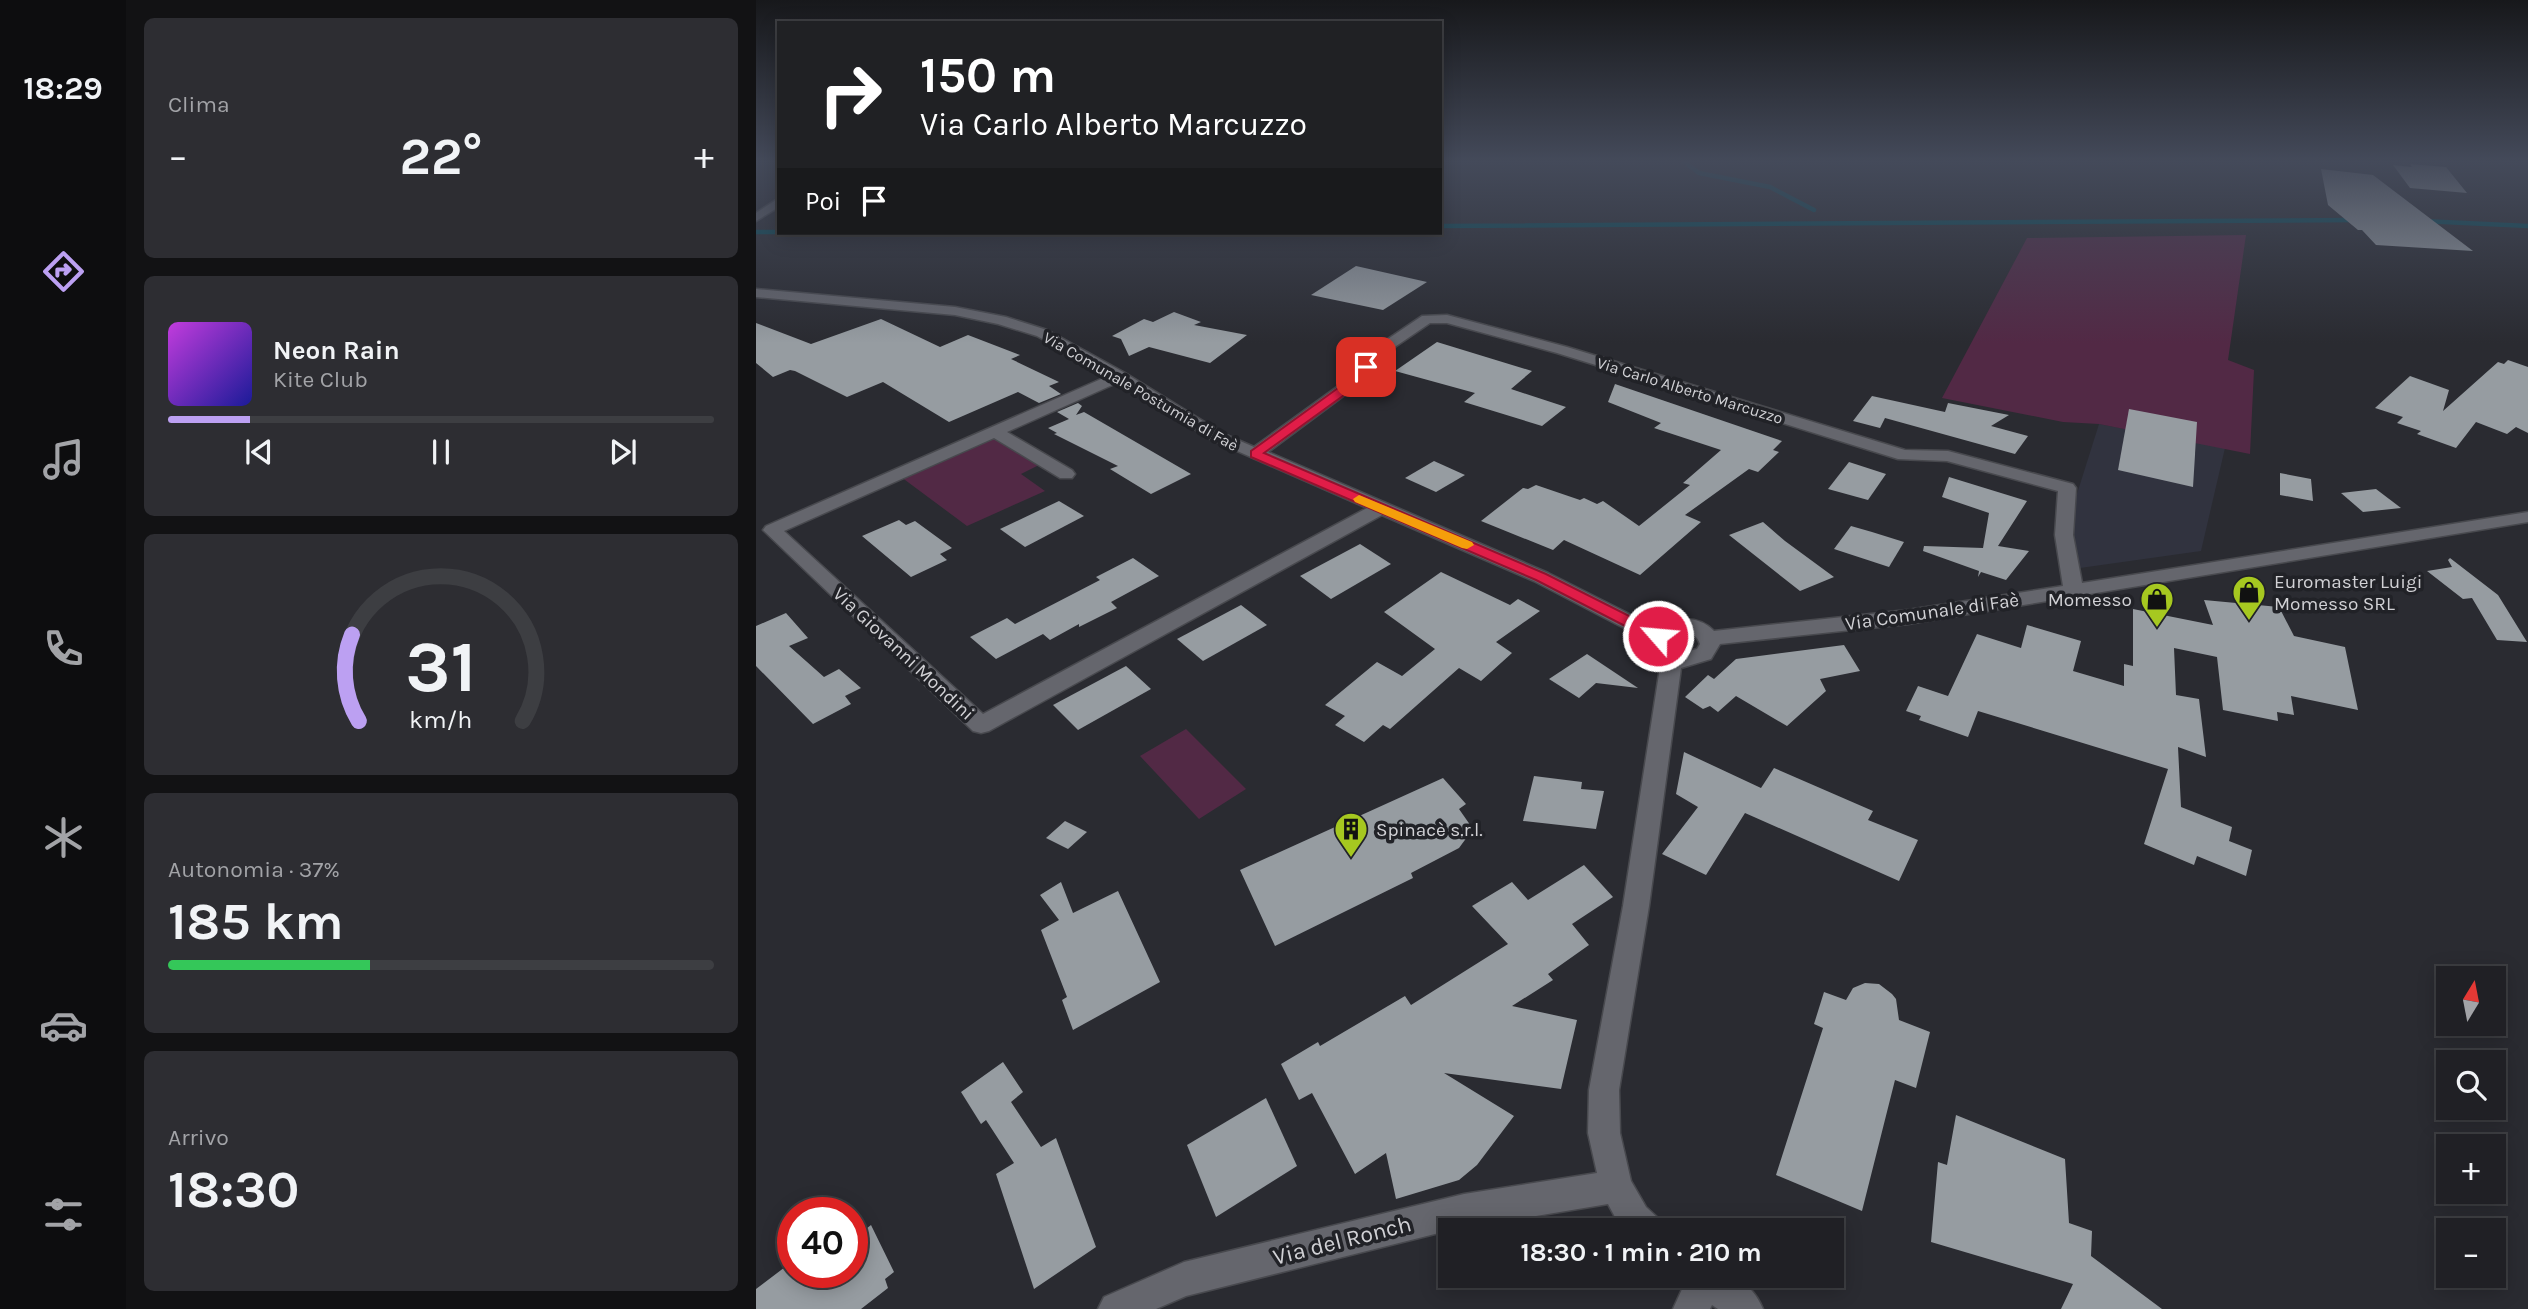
<!DOCTYPE html>
<html lang="it">
<meta charset="utf-8">
<style>
body{margin:0;font-family:Karla,sans-serif;background:#2d2d32;color:#f1f3f6;height:100vh;display:flex;flex-direction:column;font-size:26px;white-space:nowrap}
*{box-sizing:border-box;margin:0}
p{font-size:23px;color:#a2a3a7}
.icon{flex:none;width:38px;height:38px;fill:none;stroke:currentColor;stroke-width:2;stroke-linecap:round;stroke-linejoin:round}
.map{position:relative;flex:1;overflow:hidden}
.details{display:flex;flex-direction:column;gap:18px;padding:18px;background:#121214;width:630px}
.details>*{flex:none}
.guide{position:absolute;left:21px;top:21px;width:665px;height:214px;border-radius:0px;box-shadow:0 4px 18px #0003,0 0 0 2px #3d3e42;background:#202124;color:#fff;overflow:hidden}
.needle{width:46px;rotate:10deg}
.controls{position:absolute;left:1680px;top:966px;display:grid;gap:14px}
.controls a{display:grid;place-items:center;width:70px;height:70px;border-radius:0px;background:#202025;box-shadow:0 4px 18px #0003,0 0 0 2px #3d3e42;font-size:35px}
.speed{position:absolute;left:21px;top:1197px;display:flex;gap:14px;font-size:35px;font-weight:700;text-align:center}
.speed>*{display:grid;place-content:center;width:91px;height:91px;border-radius:50%;background:#202025;box-shadow:0 4px 18px #0003,0 0 0 2px #3d3e42;line-height:1}
.speed .limit{border:10px solid #d22;background:#fff;color:#111}
.pin{position:absolute;display:grid;place-items:center;width:60px;height:60px;color:#fff;margin:-30px;border-radius:14px;box-shadow:0 4px 10px #0006}
.me{position:absolute;width:77px;margin:-38px;rotate:297deg;stroke-linejoin:round;filter:drop-shadow(0 0 5px #0008)}
.turn{display:flex;align-items:center;gap:24px;height:147px;padding:0 28px;font-size:32px}
.turn .icon{width:91px;height:91px;stroke-width:2.5}
.turn b{display:block;font-size:49px;line-height:60px}
.then{display:flex;align-items:center;height:66px;padding:0 28px;background:#0003;gap:14px;font-size:26px}
.big{font-size:52px;font-weight:700;line-height:1.1}
.details .tile{flex:1;display:flex;flex-direction:column;justify-content:center;gap:10px;min-width:0;padding:0 24px;border-radius:10px;background:#2d2d32}
.details .dial{align-items:center;gap:0}
.dial svg{height:182px;overflow:visible;fill:none;stroke:#3d3e42;stroke-width:7;stroke-linecap:round;text-anchor:middle}
.dial text{fill:#f1f3f6;stroke:none}
.song{display:flex;align-items:center;gap:21px}
.cover{width:84px;height:84px;border-radius:10px;background:linear-gradient(135deg,hsl(290 70% 55%),hsl(240 70% 35%))}
.played{height:7px;border-radius:4px;background:linear-gradient(90deg,#bca0f2 15%,#3d3e42 15%)}
.keys{display:flex;justify-content:space-around;direction:ltr}
.heat{display:flex;justify-content:space-between;align-items:center;font-size:38px;direction:ltr}
.charge{height:10px;border-radius:5px;background:linear-gradient(90deg,#34c759 37%,#3d3e42 0)}
.trip{position:absolute;left:682px;top:1218px;width:406px;height:70px;border-radius:0px;background:#202025;box-shadow:0 4px 18px #0003,0 0 0 2px #3d3e42;font-weight:700;line-height:70px;text-align:center}
main{display:flex;flex:1;min-height:0}
.tabs{display:flex;flex-direction:column;width:126px;justify-content:space-around;align-items:center;background:#0d0d0f;color:#a2a3a7}
.tabs .icon{width:49px;height:49px}
.tabs .active{color:#bca0f2}
.tabs b{font-size:32px;color:#f1f3f6}
.map>svg:first-child{display:block}
.built{fill:#31333f}
.green{fill:#522945}
.lines{fill:none;stroke-linecap:round;stroke-linejoin:round}
.stream{stroke:#014c5a;stroke-width:4.5}
.building{fill:#969ca1}
.minor-casing{stroke:#48494e;stroke-width:3}
.minor{fill:#65666d;fill-rule:evenodd}
.route{fill:#e11d48;stroke:#92132f;stroke-width:2}
.slow{fill:#f59e0b}
.labels{text-anchor:middle;stroke-width:7;stroke-linejoin:round;paint-order:stroke}
.far-street-label{font-size:16px;fill:#d1d1d5;stroke:#212227}
.poi-label{font-size:19px;fill:#d1d1d5;stroke:#212227;text-anchor:start}
.street-label{font-size:19px;fill:#d1d1d5;stroke:#212227}
.near-street-label{font-size:23px;fill:#d1d1d5;stroke:#212227}
</style>
<main>
<nav class="tabs">
<b>18:29</b>
<svg class="icon active" aria-label="directions" viewBox="0 0 24 24"><path d="M12 3l9 9-9 9-9-9zM9 14v-3h6M13 9l2 2-2 2"/></svg>
<svg class="icon" aria-label="music" viewBox="0 0 24 24"><path d="M9 18V5l10-2v13"/><circle cx="6" cy="18" r="3"/><circle cx="16" cy="16" r="3"/></svg>
<svg class="icon" aria-label="phone" viewBox="0 0 24 24"><path d="M5 4h4l2 5-3 2q2 4 5 5l2-3 5 2v4C11 20 4 13 5 4z"/></svg>
<svg class="icon" aria-label="climate" viewBox="0 0 24 24"><path d="M12 3v18M4 7l16 10M4 17L20 7"/></svg>
<svg class="icon" aria-label="car" viewBox="0 0 24 24"><path d="M5 17H2v-5l4-1 3-4h7l3 4 3 1v5h-3M9 17h6M6 11h13"/><circle cx="7" cy="17" r="2"/><circle cx="17" cy="17" r="2"/></svg>
<svg class="icon" aria-label="filters" viewBox="0 0 24 24"><path d="M4 7h16M4 17h16"/><circle cx="9" cy="7" r="2"/><circle cx="15" cy="17" r="2"/></svg>
</nav>
<section class="details">
<div class="tile"><p>Clima</p>
<div class="heat"><a>−</a><b class="big">22°</b><a>+</a></div>
</div>
<div class="tile">
<div class="song"><i class="cover"></i><div><b>Neon Rain</b><p>Kite Club</p></div></div>
<div class="played"></div>
<div class="keys"><svg class="icon" aria-label="previous" viewBox="0 0 24 24"><path d="M18 5L8 12l10 7zM5 5v14"/></svg><svg class="icon" aria-label="pause" viewBox="0 0 24 24"><path d="M8 5v14M16 5v14"/></svg><svg class="icon" aria-label="next" viewBox="0 0 24 24"><path d="M6 5l10 7-10 7zM19 5v14"/></svg></div>
</div>
<div class="tile dial"><svg viewBox="0 0 100 80">
<path d="M14 69A42 42 0 1 1 86 69"/>
<path d="M14 69A42 42 0 0 1 11 31" stroke="#bca0f2"/>
<text x="50" y="56" font-size="32" font-weight="700">31</text>
<text x="50" y="72" font-size="11">km/h</text>
</svg></div>
<div class="tile"><p>Autonomia · 37%</p><b class="big">185 km</b><div class="charge"></div></div>
<div class="tile"><p>Arrivo</p><b class="big">18:30</b></div>
</section>
<div class="map">
<svg width="1772" height="1309" viewBox="0 0 1772 1309">
<rect width="100%" height="100%" fill="#2a2b31"/>
<polygon class="built" points="1343,424 1469,448 1445,551 1324,568 1317,539 1316,520 1320,497"/>
<g class="green">
<polygon points="1490,235 1472,360 1498,370 1494,454 1343,424 1307,422 1186,398 1271,238"/>
<polygon points="238,431 289,462 265,474 289,491 211,526 141,474"/>
<polygon points="430,729 490,789 443,819 384,756"/>
</g>
<g class="lines">
<g class="stream">
<polyline points="926,160 943,173 1014,187 1058,210"/>
<polyline points="1667,221 1772,226"/>
<polyline points="684,226 1598,220"/>
<polyline points="0,232 23,232"/>
</g>
</g>
<g class="building">
<polygon points="1654,164 1690,167 1711,193 1654,188 1637,165 1656,167"/>
<polygon points="1565,169 1617,175 1717,251 1620,245 1606,230 1602,230 1572,205"/>
<polygon points="600,266 671,282 627,310 555,295"/>
<polygon points="418,312 445,322 438,325 491,335 454,363 393,347 373,356 365,339 356,336 388,319 397,322"/>
<polygon points="125,319 184,347 212,335 264,355 255,359 303,382 293,386 305,394 283,403 262,392 193,422 127,382 91,397 39,371 34,370 17,377 0,363 0,323 55,344"/>
<polygon points="681,342 776,371 755,389 810,407 786,426 708,402 719,393 639,371"/>
<polygon points="1752,360 1772,367 1772,433 1760,427 1751,434 1720,422 1700,448 1661,434 1665,431 1641,423 1647,417 1619,408 1654,376 1693,390 1687,411 1742,362 1748,364"/>
<polygon points="859,384 1026,441 1017,450 1023,452 1002,472 993,469 929,515 945,522 884,575 808,540 797,550 725,521 767,488 772,489 780,485 824,500 828,498 841,504 847,501 883,526 934,485 927,483 965,450 898,428 905,423 852,402"/>
<polygon points="1116,396 1189,412 1192,403 1253,415 1235,426 1272,436 1259,454 1129,418 1124,428 1097,421"/>
<polygon points="322,403 326,406 320,415 328,412 435,474 395,494 354,469 362,466 298,434 301,433 292,428 313,419 301,412"/>
<polygon points="1373,409 1441,422 1437,487 1362,470"/>
<polygon points="678,461 709,475 680,492 649,478"/>
<polygon points="1093,462 1130,474 1112,500 1072,489"/>
<polygon points="1524,473 1555,479 1557,501 1524,495"/>
<polygon points="1193,477 1271,501 1242,546 1273,551 1250,580 1225,572 1222,577 1223,571 1167,551 1168,546 1227,548 1233,513 1186,497"/>
<polygon points="1620,489 1645,508 1607,512 1585,493"/>
<polygon points="303,501 328,516 269,547 244,529"/>
<polygon points="143,520 150,525 159,521 196,548 184,554 191,560 155,577 106,536"/>
<polygon points="1007,522 1029,541 1078,577 1044,591 973,535"/>
<polygon points="1095,526 1116,532 1148,542 1133,567 1078,549"/>
<polygon points="604,544 635,564 575,599 544,576"/>
<polygon points="377,558 403,576 355,602 361,608 323,627 323,624 294,640 287,634 240,659 214,637 251,618 259,624 344,580 340,577"/>
<polygon points="1694,558 1742,595 1771,642 1741,640 1716,598 1707,599 1671,571 1696,567 1692,560"/>
<polygon points="685,572 754,605 762,599 784,611 740,642 756,653 725,681 703,668 634,729 627,725 608,742 579,725 589,716 569,705 621,662 646,676 679,649 628,612"/>
<polygon points="1448,600 1523,607 1538,636 1589,647 1602,710 1535,696 1538,715 1521,712 1522,721 1467,710 1461,657 1418,648 1420,695 1443,699 1450,757 1422,747 1425,807 1476,827 1473,841 1496,850 1490,876 1441,856 1438,865 1388,844 1412,769 1222,711 1212,737 1163,720 1165,716 1150,711 1162,686 1192,696 1221,634 1265,648 1271,625 1325,641 1317,671 1368,686 1368,664 1377,666 1377,609 1457,625"/>
<polygon points="485,605 511,625 447,661 421,639"/>
<polygon points="30,613 52,638 33,646 68,677 83,669 105,688 89,696 95,704 57,724 0,666 0,626"/>
<polygon points="1088,645 1104,671 1064,679 1070,691 1031,726 980,696 962,712 954,706 947,709 929,697 952,675 958,679 980,659"/>
<polygon points="831,654 882,688 840,683 823,698 793,679"/>
<polygon points="370,666 395,689 322,730 297,705"/>
<polygon points="928,752 1005,788 1018,768 1117,811 1112,820 1162,840 1143,881 989,813 950,875 906,854 942,807 920,794"/>
<polygon points="778,776 826,782 825,789 848,791 840,829 767,821"/>
<polygon points="687,778 710,804 703,809 717,829 703,848 655,873 657,878 519,946 484,870"/>
<polygon points="309,821 331,832 312,849 290,838"/>
<polygon points="828,865 857,897 816,924 833,945 792,974 797,980 756,1006 821,1020 805,1089 688,1073 758,1116 721,1165 703,1180 640,1199 630,1153 599,1174 556,1093 543,1100 525,1064 562,1042 564,1046 649,996 655,1005 752,944 716,906 756,882 772,900"/>
<polygon points="305,882 317,913 362,891 404,982 317,1030 306,1000 311,997 285,930 303,920 284,895"/>
<polygon points="1109,983 1123,984 1136,994 1140,999 1143,1020 1174,1032 1160,1088 1139,1080 1106,1211 1020,1175 1067,1028 1058,1024 1068,992 1090,1000 1097,988"/>
<polygon points="247,1062 267,1092 255,1102 285,1147 300,1138 340,1247 278,1289 240,1174 258,1163 230,1120 225,1124 205,1092"/>
<polygon points="510,1098 541,1166 460,1217 431,1145"/>
<polygon points="1200,1115 1309,1159 1313,1223 1336,1231 1335,1256 1406,1309 1305,1309 1317,1284 1175,1242 1182,1162 1191,1165"/>
<polygon points="115,1225 138,1272 129,1279 132,1288 105,1309 0,1309 0,1289 37,1261 37,1272 96,1272 96,1240"/>
</g>
<g class="lines">
<defs>
<g id="minor">
<polygon points="23,198 23,207 0,221 0,213"/>
<path d="M0,289L199,307L250,317L291,330L369,373L468,434L498,447L592,379L617,349L666,316L691,315L811,347L1149,450L1192,451L1317,484L1320,488L1317,535L1326,583L1772,512V522L1152,624L964,644L955,659L925,668L893,906L863,1090L864,1133L875,1181L890,1207L902,1218L907,1230H866L852,1204L695,1230L430,1296L400,1309H342L348,1297L428,1262L708,1194L841,1173L832,1133L833,1090L867,906L905,661L897,657L891,640L778,581L626,515L233,731L225,733L217,731L7,530L10,526L352,376L281,336L242,324L199,315L0,297ZM674,323H691L801,353L1142,459L1191,461L1302,491L1299,535L1307,586L1152,610L958,631C943,615 917,616 899,627L792,573L512,452L602,385L627,355ZM363,382L456,440L611,508L227,714L28,531L238,438L304,478H316L319,474L316,470L251,432ZM922,632C931,631 941,634 944,644L941,649L926,653L913,648V638Z"/>
<path d="M932,1276C965,1274 992,1273 1007,1309H962L956,1305L954,1309H917Z"/>
</g>
</defs>
<use href="#minor" class="minor-casing"/>
<use href="#minor" class="minor"/>
</g>
<linearGradient id="sky" x2="0" y2="1"><stop stop-color="#17181b"/><stop offset="0.47" stop-color="#444a5a"/><stop offset="1" stop-color="#444a5a" stop-opacity="0"/></linearGradient>
<rect width="1772" height="343" fill="url(#sky)"/>
<polygon class="route" points="610,364 615,367 602,385 508,453 790,574 907,633 909,636 907,640 896,640 780,580 495,457 495,451 593,380"/>
<polygon class="slow" points="603,495 716,542 718,545 711,549 706,548 599,502 597,499"/>
<defs>
<symbol id="shop-pin" viewBox="-11 -11 22 30"><path d="M0 17L-7.5 6A9.5 9.5 0 1 1 7.5 6Z" fill="#a6c820" stroke="#212227"/><path d="M-5-2.5h2.3a2.7 3.5 0 0 1 5.4 0H5L5.5 6h-11ZM-1.5-2.5h3a1.5 2.3 0 0 0-3 0Z" fill="#111"/></symbol>
<symbol id="building-pin" viewBox="-11 -11 22 30"><path d="M0 17L-7.5 6A9.5 9.5 0 1 1 7.5 6Z" fill="#a6c820" stroke="#212227"/><path d="M-4-6H4V6H1V3H-1V6H-4ZM-2.5-4.3h1.7v1.8h-1.7ZM.8-4.3h1.7v1.8H.8ZM-2.5-1h1.7V.8h-1.7ZM.8-1h1.7V.8H.8Z" fill="#111"/></symbol>
</defs>
<g fill-rule="evenodd">
<use href="#shop-pin" x="1474" y="573" width="38" height="52"/>
<use href="#shop-pin" x="1382" y="580" width="38" height="52"/>
<use href="#building-pin" x="576" y="810" width="38" height="52"/>
</g>
<g class="labels">
<g class="far-street-label">
<text transform="translate(934 390) rotate(17)" y="6">Via Carlo Alberto Marcuzzo</text>
<text transform="translate(385 391) rotate(30)" y="6">Via Comunale Postumia di Faè</text>
</g>
<g class="poi-label">
<text x="1518" y="588">Euromaster Luigi<tspan x="1518" dy="22">Momesso SRL</tspan></text>
<text x="1376" y="606" text-anchor="end">Momesso</text>
<text x="620" y="836">Spinacè s.r.l.</text>
</g>
<g class="street-label">
<text transform="translate(1176 611) rotate(-8)" y="7">Via Comunale di Faè</text>
<text transform="translate(148 653) rotate(43)" y="7">Via Giovanni Mondini</text>
</g>
<g class="near-street-label">
<text transform="translate(586 1240) rotate(-14)" y="8">Via del Ronch</text>
</g>
</g>
</svg>
<div class="controls">
<a><svg class="needle" viewBox="-14 -14 28 28"><path d="M0-13l5 13h-10z" fill="#e53935"/><path d="M0 13l5-13h-10z" fill="#a2a3a7"/></svg></a>
<a><svg class="icon" aria-label="search" viewBox="0 0 24 24"><circle cx="10" cy="10" r="6"/><path d="M15 15l6 6"/></svg></a>
<a>+</a>
<a>−</a>
</div>
<div class="speed"><div class="limit">40</div></div>
<div class="pin" style="left:610px;top:367px;background:#d93025"><svg class="icon" aria-label="arrive" viewBox="0 0 24 24"><path d="M6 21V4h12l-3 4 3 4H6"/></svg></div>
<svg class="me" style="left:902px;top:636px" viewBox="-20 -20 40 40"><circle r="17" fill="#e11d48" stroke="#fff" stroke-width="3"/><path d="M0-11L8 9 0 5-8 9z" fill="#fff"/></svg>
<div class="trip">18:30 · 1 min · 210 m</div>
<div class="guide">
<div class="turn"><svg class="icon" aria-label="right" viewBox="0 0 24 24"><path d="M7 20v-9h11M14 6l5 5-5 5"/></svg><div><b>150 m</b>Via Carlo Alberto Marcuzzo</div></div>
<div class="then">Poi<svg class="icon" aria-label="arrive" viewBox="0 0 24 24"><path d="M6 21V4h12l-3 4 3 4H6"/></svg></div>
</div>
</div>
</main>
